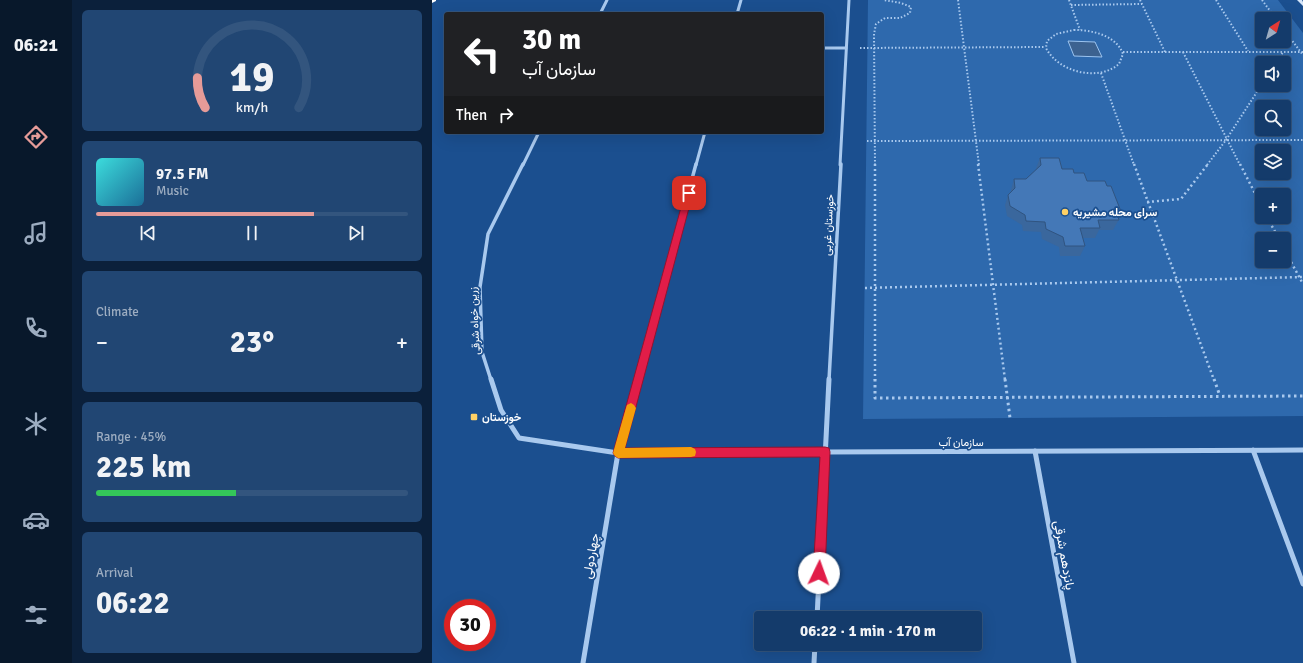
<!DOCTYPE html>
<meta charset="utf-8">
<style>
body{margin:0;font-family:Signika,Vazirmatn,sans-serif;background:#214673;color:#f1f3f6;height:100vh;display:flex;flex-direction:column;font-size:15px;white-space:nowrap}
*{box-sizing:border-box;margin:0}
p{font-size:13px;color:#9dadc1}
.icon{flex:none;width:22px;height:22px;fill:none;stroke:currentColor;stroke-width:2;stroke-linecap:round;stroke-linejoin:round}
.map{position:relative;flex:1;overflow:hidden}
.details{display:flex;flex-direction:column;gap:10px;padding:10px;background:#0b203b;width:360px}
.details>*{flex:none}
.hud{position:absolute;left:12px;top:12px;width:380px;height:122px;border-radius:4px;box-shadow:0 4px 16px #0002,0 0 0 1px #33557e;background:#202124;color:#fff;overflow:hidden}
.needle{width:26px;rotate:37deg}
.buttons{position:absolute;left:823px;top:12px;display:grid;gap:8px}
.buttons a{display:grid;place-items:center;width:36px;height:36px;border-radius:4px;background:#143b6b;box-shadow:0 4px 16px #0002,0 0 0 1px #33557e;font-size:20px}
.speed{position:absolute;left:12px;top:599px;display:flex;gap:8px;font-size:20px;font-weight:700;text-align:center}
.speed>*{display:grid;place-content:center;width:52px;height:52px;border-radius:50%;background:#143b6b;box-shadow:0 4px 16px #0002,0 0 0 1px #33557e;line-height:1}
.speed .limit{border:6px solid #d22;background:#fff;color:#111}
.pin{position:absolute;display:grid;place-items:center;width:34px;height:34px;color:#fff;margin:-17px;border-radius:8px;box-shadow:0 2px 6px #0006}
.me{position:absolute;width:44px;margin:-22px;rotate:3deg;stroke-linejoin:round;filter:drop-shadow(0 0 3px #0008)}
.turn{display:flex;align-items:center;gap:14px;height:84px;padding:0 12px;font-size:18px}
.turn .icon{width:52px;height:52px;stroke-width:2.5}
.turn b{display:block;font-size:28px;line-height:34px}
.then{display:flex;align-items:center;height:38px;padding:0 12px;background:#0003;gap:8px;font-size:15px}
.big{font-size:30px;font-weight:700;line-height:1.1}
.details .widget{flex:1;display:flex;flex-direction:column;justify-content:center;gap:6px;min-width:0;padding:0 14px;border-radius:6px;background:#214673}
.details .dial{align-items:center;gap:0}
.dial svg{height:104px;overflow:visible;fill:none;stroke:#33557e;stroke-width:7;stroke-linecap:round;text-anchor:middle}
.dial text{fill:#f1f3f6;stroke:none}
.song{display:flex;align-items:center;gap:12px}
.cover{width:48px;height:48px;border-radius:6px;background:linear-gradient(135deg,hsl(180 70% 55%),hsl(200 70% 35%))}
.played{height:4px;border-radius:2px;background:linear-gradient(90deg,#e69b98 70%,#33557e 70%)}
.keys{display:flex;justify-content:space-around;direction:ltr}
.heat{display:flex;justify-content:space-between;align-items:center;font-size:22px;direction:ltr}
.charge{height:6px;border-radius:3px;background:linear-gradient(90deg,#34c759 45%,#33557e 0)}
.trip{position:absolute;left:322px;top:611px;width:228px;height:40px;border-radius:4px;background:#143b6b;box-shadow:0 4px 16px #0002,0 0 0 1px #33557e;font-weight:700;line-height:40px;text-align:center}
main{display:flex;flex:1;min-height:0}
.menu{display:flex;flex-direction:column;width:72px;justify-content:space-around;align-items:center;background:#08182b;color:#9dadc1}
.menu .icon{width:28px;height:28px}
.menu .active{color:#e69b98}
.menu b{font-size:18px;color:#f1f3f6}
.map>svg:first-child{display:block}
.green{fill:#2e69ad;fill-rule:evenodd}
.water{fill:#3c6290;stroke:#9cc4f0}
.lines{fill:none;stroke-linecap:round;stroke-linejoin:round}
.path-far2{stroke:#a9c9ee;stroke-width:2;stroke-dasharray:1.5 2;stroke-linecap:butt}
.path-far1{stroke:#a9c9ee;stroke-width:2.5;stroke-dasharray:2 3;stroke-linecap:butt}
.path{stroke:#a9c9ee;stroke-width:3;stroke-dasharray:2.5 3.5;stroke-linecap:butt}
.street-far2{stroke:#a9c9ee;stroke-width:3}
.street-far1{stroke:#a9c9ee;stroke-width:3.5}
.street{stroke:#a9c9ee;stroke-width:5}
.secondary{fill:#d6e6fa;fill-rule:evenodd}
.highway{fill:#fff;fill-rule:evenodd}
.wall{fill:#3a679d}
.building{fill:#4478b7;stroke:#305480}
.route{fill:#e11d48;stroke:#92132f}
.slow{fill:#f59e0b}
.poi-dot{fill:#ffd166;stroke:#1b4f8f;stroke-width:1.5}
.labels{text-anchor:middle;stroke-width:3.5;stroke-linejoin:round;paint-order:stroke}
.poi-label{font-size:11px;font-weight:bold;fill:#fff;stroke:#1b4f8f;text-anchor:start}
.street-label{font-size:11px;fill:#fff;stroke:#1b4f8f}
.near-street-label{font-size:13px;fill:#fff;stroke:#1b4f8f}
</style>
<main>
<nav class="menu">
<b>06:21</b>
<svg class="icon active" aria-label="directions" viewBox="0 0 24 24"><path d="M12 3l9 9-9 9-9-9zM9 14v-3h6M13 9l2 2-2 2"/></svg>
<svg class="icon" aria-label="music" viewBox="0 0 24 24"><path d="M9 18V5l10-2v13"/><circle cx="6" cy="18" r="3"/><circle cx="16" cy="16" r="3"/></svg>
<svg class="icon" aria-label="phone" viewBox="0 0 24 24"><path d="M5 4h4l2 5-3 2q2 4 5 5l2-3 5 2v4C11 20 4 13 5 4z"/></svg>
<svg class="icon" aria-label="climate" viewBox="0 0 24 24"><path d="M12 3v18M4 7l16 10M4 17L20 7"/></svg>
<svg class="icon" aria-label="car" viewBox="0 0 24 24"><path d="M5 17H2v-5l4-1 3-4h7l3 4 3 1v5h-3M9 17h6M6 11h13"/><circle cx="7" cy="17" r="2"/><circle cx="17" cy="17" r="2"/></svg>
<svg class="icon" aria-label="filters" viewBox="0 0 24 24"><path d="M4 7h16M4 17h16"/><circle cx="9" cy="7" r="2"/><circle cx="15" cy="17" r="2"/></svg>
</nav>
<section class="details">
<div class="widget dial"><svg viewBox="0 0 100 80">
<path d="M14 69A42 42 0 1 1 86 69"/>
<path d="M14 69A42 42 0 0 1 8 46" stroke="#e69b98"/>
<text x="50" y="56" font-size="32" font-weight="700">19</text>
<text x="50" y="72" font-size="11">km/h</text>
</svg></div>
<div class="widget">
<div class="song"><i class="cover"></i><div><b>97.5 FM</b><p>Music</p></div></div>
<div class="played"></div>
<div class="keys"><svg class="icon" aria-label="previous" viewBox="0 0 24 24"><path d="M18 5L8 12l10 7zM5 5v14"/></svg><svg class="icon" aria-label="pause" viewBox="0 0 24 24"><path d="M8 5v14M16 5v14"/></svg><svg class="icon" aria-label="next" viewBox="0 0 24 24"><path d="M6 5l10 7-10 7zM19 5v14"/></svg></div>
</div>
<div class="widget"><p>Climate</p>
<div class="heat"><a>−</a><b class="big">23°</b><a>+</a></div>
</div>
<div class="widget"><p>Range · 45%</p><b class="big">225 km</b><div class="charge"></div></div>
<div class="widget"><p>Arrival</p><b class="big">06:22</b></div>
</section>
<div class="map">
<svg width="871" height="663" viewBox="0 0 871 663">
<rect width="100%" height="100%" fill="#1b4f8f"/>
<path class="green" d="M436,0H846L871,33V416L431,419ZM830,19H852V41H830ZM830,63H852V85H830ZM830,107H852V129H830ZM830,151H852V173H830ZM830,195H852V217H830ZM830,239H852V261H830Z"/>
<polygon class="water" points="636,41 663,42 670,57 642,56"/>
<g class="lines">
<g class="path-far2">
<polyline points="526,0 547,165"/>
<polyline points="637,0 648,30"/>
<polyline points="708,0 733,52"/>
<polyline points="784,0 816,51"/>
<polyline points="830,0 844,19"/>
<polyline points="639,5 710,4"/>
<path d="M642,30C660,30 684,35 691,54L687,64C666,82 626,72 614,48L615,41L624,34Z"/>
<polyline points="852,30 871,55"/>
<polyline points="428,48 613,47"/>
<polyline points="691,52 871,52"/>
<polyline points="751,52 808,165"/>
<polyline points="844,63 851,52"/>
<polyline points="669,73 702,165"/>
<polyline points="435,141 871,140"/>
<polyline points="443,165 442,34 444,24 453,18 468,18 478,13 479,7 469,3 452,0"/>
<polyline points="775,165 794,140 830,84"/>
</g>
<g class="path-far1">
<polyline points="443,164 443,380"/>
<polyline points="546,164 573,380"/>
<polyline points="702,164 782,380"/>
<polyline points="808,164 830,207"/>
<polyline points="715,202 749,199 776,164"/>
<polyline points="835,217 847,239"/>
<polyline points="852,249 871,284"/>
<polyline points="433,288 871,277"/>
</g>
<g class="path">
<polyline points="443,379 443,398 871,396"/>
<polyline points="573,379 578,418"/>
<polyline points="782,379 788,396"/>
</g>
<g class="street-far2">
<polyline points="168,14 175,0"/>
<polyline points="305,14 309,0"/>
<polyline points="390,48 414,48"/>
<polyline points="91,165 107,132"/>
<polyline points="264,165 273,132"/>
<polyline points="408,165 417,0"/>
</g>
<g class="street-far1">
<polyline points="59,380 50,352 48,287 56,234 91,164"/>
<polyline points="206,380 264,164"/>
<polyline points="397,380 409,164"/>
</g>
<g class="street">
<polyline points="59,379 69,410 87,438 186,453 871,450"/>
<polyline points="821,450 871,584"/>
<polyline points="603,451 642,663"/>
<polyline points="385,618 397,379"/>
<polyline points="151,663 186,453 206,379"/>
<polyline points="382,663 383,644"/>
</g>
<polygon class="secondary" points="865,0 870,0 871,2 871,6"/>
<polygon class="highway" points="0,0 4,0 4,1 0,3"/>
</g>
<polygon class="wall" points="608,158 630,169 642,173 655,181 675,186 690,214 681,230 667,230 663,238 650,238 653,246 648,256 628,256 627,247 610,239 609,232 591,231 590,225 575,216 573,205 576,195 579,192 579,190 582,179 594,179 605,169 604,168"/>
<polygon class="building" points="608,158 627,158 630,169 641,169 642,173 652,173 655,181 673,181 675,186 679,186 690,214 685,214 687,220 666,220 668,228 648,228 653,246 633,246 631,237 614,229 613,222 594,221 593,215 578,206 576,195 583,188 582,179 594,179 609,165"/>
<polygon class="route" points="257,190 261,193 193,448 393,447 397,448 398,452 393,573 391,577 387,579 383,577 381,573 388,457 186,458 183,456 181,453 253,193"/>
<polygon class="slow" points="199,403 202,405 204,408 193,448 259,447 263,449 264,452 263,456 259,457 186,458 183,456 181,453 194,408 195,405"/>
<g class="poi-dot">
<circle cx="633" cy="212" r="4"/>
<rect x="38" y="413" width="8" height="8" rx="2"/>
</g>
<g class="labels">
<g class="poi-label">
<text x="641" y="216">سرای محله مشیریه</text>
<text x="50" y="421">خوزستان</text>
</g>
<g class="street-label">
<text transform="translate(396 225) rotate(-87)" y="4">خوزستان غربی</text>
<text transform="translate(42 321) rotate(-93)" y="4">زرین خواه شرقی</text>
<text x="529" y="446">سازمان آب</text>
</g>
<g class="near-street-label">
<text transform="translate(633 555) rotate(80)" y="5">پانزدهم شرقی</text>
<text transform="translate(158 556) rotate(-80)" y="5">چهاردولی</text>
</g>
</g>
</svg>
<div class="buttons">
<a><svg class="needle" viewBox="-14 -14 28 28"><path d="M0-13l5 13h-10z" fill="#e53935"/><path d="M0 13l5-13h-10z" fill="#9dadc1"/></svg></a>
<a><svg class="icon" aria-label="sound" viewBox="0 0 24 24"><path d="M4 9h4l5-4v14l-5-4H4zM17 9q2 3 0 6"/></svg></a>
<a><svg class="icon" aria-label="search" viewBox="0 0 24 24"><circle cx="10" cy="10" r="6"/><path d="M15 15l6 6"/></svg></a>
<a><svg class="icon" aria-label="layers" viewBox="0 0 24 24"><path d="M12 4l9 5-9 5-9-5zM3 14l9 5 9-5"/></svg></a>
<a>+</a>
<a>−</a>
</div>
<div class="speed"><div class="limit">30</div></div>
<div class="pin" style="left:257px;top:193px;background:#d93025"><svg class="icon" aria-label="arrive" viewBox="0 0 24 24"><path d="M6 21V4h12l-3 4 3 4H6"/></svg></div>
<svg class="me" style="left:387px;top:573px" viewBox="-20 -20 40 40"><circle r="19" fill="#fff"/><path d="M0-13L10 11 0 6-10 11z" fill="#e11d48"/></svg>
<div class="trip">06:22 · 1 min · 170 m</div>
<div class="hud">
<div class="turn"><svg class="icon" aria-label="left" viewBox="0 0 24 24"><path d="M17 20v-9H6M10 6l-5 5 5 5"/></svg><div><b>30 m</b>سازمان آب</div></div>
<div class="then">Then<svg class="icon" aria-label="right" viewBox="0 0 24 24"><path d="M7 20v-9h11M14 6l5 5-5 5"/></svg></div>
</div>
</div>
</main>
